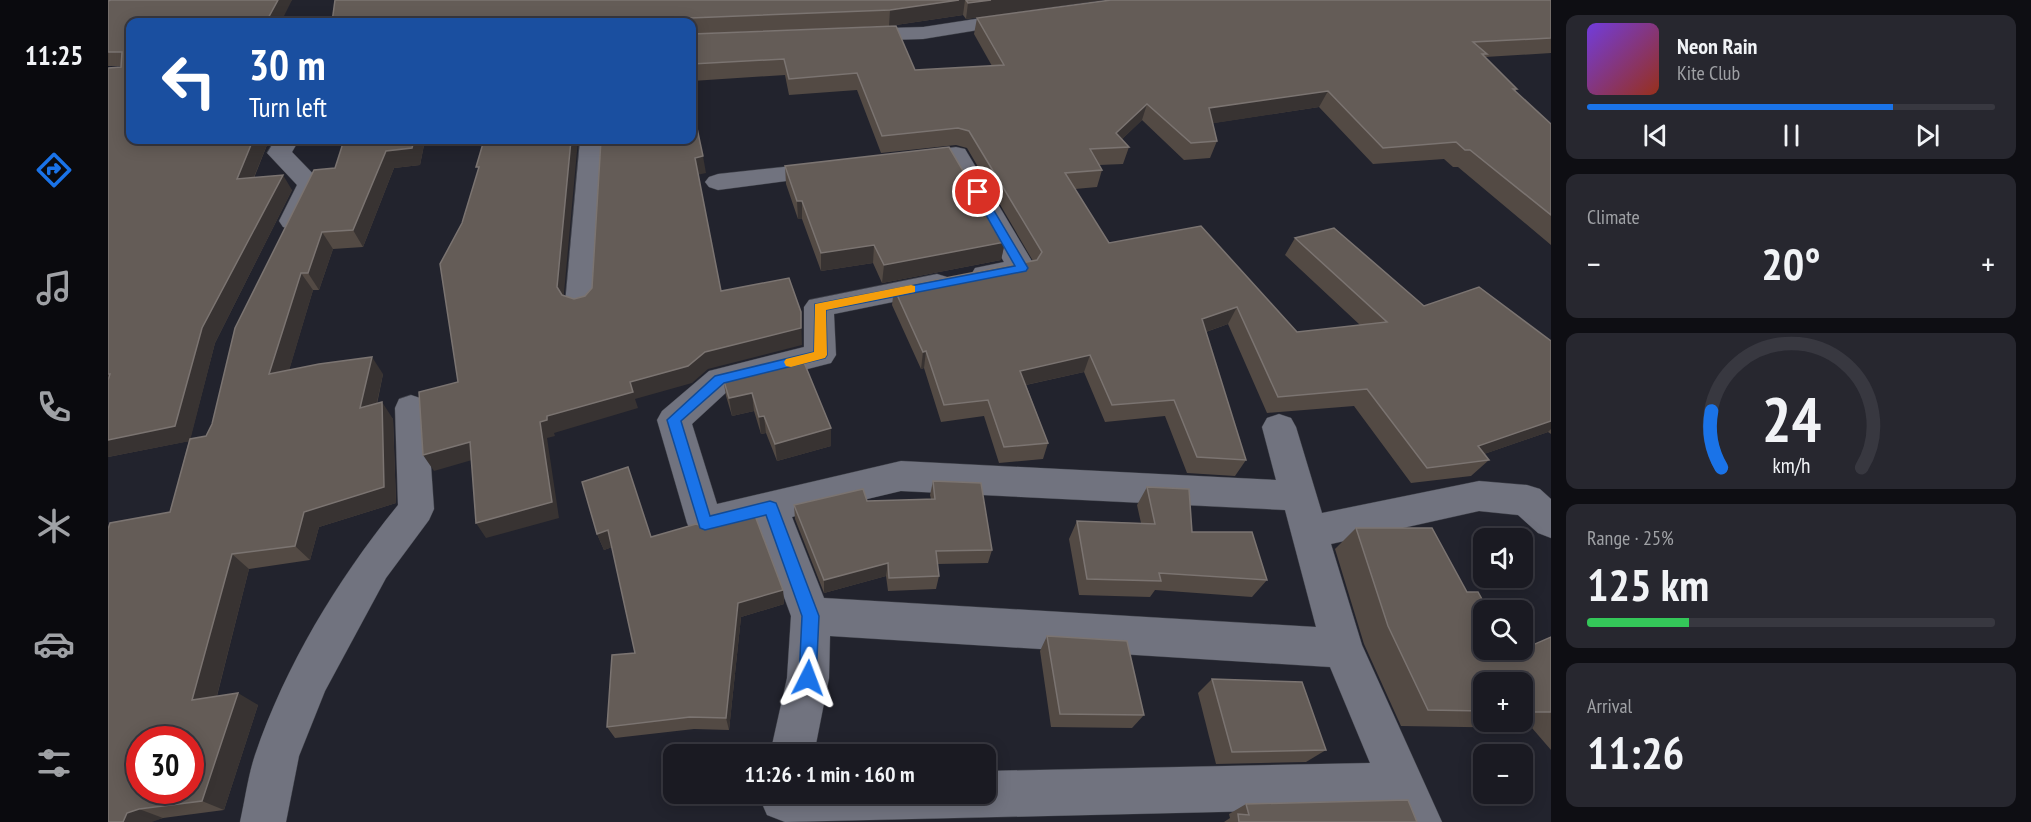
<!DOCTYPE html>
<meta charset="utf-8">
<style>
body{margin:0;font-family:"PT Sans Narrow",sans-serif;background:#27272f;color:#f1f3f6;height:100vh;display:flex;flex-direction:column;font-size:22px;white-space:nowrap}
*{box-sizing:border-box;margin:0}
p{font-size:20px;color:#9fa1a5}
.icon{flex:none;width:33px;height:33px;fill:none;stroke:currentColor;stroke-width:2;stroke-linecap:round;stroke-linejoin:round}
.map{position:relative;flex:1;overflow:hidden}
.details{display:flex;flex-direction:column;gap:15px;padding:15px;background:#0e0e13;width:480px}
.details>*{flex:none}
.top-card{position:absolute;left:18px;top:18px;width:570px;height:126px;border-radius:12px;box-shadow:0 3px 15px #0003,0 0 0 2px #383840;background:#1a4fa0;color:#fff;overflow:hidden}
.fabs{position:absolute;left:1365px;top:528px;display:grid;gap:12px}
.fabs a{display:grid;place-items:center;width:60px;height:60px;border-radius:12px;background:#1a1a22;box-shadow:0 3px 15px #0003,0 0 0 2px #383840;font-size:30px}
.speed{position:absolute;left:18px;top:726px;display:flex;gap:12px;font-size:30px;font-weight:700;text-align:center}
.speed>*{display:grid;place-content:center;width:78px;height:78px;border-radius:50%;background:#1a1a22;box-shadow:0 3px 15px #0003,0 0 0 2px #383840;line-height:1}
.speed .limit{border:9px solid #d22;background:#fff;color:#111}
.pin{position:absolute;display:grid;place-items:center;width:51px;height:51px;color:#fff;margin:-26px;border:3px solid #fff;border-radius:50%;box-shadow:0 2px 6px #0007}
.me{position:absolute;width:66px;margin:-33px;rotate:3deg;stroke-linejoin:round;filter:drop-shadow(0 0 4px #0008)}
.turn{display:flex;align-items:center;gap:21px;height:126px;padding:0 24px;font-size:27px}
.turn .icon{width:78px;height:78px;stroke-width:2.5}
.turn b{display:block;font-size:42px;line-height:51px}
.big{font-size:45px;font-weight:600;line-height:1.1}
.details .widget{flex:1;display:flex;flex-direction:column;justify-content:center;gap:9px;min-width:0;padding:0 21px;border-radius:12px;background:#27272f}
.details .dial{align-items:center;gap:0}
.dial svg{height:156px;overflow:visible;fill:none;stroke:#383840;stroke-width:7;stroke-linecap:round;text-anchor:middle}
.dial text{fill:#f1f3f6;stroke:none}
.song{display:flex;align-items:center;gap:18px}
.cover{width:72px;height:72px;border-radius:9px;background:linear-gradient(135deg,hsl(260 70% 55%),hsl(10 70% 35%))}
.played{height:6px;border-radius:3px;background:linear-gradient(90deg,#1a73e8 75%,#383840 75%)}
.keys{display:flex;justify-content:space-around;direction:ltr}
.heat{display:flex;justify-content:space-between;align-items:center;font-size:33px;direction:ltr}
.charge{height:9px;border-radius:4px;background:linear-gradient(90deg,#34c759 25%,#383840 0)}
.trip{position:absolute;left:555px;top:744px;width:333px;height:60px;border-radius:12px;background:#1a1a22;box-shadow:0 3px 15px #0003,0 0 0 2px #383840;font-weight:600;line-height:60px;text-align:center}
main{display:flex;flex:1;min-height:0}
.tab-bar{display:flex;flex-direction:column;width:108px;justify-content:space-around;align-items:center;background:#0a0a0e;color:#9fa1a5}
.tab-bar .icon{width:42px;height:42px}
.tab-bar .selected{color:#1a73e8}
.tab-bar b{font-size:27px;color:#f1f3f6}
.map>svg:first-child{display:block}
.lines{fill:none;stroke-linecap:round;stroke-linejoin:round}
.minor-casing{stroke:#3e4048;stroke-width:1}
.minor{fill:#71737f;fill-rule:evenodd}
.wall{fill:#534a44;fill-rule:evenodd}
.shaded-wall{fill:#383332}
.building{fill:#645c57;stroke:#7b7471;stroke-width:1.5;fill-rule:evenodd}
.route{fill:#1a73e8;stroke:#114b97;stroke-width:1.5}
.slow{fill:#f59e0b}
</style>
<main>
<nav class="tab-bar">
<b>11:25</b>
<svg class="icon selected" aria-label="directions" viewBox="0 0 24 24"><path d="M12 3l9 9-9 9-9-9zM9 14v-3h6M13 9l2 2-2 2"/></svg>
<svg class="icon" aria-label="music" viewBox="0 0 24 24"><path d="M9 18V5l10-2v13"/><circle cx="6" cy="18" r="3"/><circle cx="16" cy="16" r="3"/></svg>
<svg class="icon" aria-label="phone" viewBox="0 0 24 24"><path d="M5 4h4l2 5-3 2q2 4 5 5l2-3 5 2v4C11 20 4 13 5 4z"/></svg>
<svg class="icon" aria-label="climate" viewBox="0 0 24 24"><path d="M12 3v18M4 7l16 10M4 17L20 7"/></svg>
<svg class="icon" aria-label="car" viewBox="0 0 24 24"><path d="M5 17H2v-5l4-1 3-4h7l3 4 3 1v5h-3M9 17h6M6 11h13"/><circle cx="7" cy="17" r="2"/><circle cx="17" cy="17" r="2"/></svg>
<svg class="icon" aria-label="filters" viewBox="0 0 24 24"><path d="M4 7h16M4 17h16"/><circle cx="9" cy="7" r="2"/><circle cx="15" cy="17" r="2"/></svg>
</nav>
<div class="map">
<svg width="1443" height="822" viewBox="0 0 1443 822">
<rect width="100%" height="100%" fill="#22232d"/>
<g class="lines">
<defs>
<g id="minor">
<polygon points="913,12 920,14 923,18 920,22 815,39 747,41 740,39 737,35 740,31 747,29 815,27"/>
<polygon points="167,140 191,140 184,152 215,184 193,227 184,229 175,227 171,221 189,185 159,153"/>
<polygon points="472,140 496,140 487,304 482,311 472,314 462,311 457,304"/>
<polygon points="848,147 857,149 860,154 928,268 924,275 877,285 867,282 863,275 867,268 896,262 840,162 800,167 791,165 788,160 791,155"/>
<polygon points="722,162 731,164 734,169 731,174 610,190 601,187 597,182 601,177 610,174"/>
<path d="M829,274L839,277L843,284L839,291L726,314L728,355L723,363L622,389L584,424L609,504L793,461L1168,480L1154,427L1159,418L1171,414L1183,418L1188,427L1214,513L1371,481L1419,485L1432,489L1443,499V538L1430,533L1410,515L1371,511L1223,544L1254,645L1334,822H1287L1281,808L677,822L659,815L652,799L654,794H878V771L1262,763L1222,667L722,636L721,678L706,754H662L679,678L683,616L650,526L597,539L584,534L579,523L549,420L554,411L601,371L696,347V307L701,300ZM793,491L1177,510L1208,627L716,598L684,517Z"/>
<path d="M303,395L315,399L319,408L326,509L321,520L278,578L217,691L191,756L178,822H132C137,800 140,776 147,755C178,664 230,579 290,505L287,408L291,399Z"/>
</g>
</defs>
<use href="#minor" class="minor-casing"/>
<use href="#minor" class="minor"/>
</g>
<g class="wall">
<polygon points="184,0 22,140 161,140 146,178 184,190 107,343 82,439 98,436 104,424 227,168 236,140 317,140 312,165 286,168 255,247 225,249 211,290 205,290 181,370 275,374 269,404 285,419 288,503 211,527 202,560 141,569 109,696 150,705 116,810 55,818 44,821 0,822 62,512 81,441 0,457 0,68 13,67 13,66 0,66 0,1"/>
<polygon points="227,0 994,0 858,19 855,15 781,26 584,34 807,70 884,66 866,34 869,18 1443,0 1443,53 1377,57 1409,89 1407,92 1443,124 1443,245 1350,167 1345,167 1336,159 1265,164 1211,107 1105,123 1109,141 1102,158 1076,160 1034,120 1014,139 1021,147 1015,164 991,165 994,170 989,187 967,189 1001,243 1189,332 1252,325 1177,255 1187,238 1316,306 1443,341 1443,434 1440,432 1376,454 1381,460 1363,476 1303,483 1246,406 1159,413 1120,324 1098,332 1138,460 1127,476 1079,473 1057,416 997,422 976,372 918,385 940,443 935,459 891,463 876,416 833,422 816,368 813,369 784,305 786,288 925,261 859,148 848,145 773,153 749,90 681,95 677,75 584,81 584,22 224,22"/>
<polygon points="677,166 897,242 893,260 774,283 765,263 713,271 694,219 690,219 678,184"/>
<polygon points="615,378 723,428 723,446 669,461 658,433 653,434 646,411 624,416 618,396"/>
<polygon points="825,481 884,550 880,563 829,564 831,576 828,589 780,591 778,576 716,593 687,519 686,505 823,499 822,495"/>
<polygon points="1039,487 1084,532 1159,580 1144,597 1047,590 1042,597 971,595 961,539 969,521 1033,523 1029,505"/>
<path d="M1248,528L1359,592L1404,654L1443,637V750L1424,728L1293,726L1256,644L1227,549ZM1376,682H1414V722H1376Z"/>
<polygon points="489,534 544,537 675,590 676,604 633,617 621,730 586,729 507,738 499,727 527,653 504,547 496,550"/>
<polygon points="939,636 1036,715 1024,728 943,727 932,651"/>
<polygon points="1104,679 1218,750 1198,762 1108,764 1090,693"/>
<polygon points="1138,804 1309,822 1116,822 1122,818 1121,814"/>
</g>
<g class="shaded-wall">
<polygon points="170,0 184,0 173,22 158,22"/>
<polygon points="851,0 857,0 855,15 781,26 782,10"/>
<polygon points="883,0 994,0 858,19 860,3"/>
<polygon points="1220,91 1211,107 1094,125 1101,108"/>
<polygon points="1039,104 1034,120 1005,148 1008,133"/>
<polygon points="145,140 161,140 139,194 129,179"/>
<polygon points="306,140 317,140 312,165 286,168 255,247 245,230 278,151"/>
<polygon points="463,140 470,140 455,304 449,287"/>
<polygon points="595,156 598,173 589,175 587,158"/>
<polygon points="175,175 184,190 107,343 82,441 0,457 0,440 94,328"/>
<polygon points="689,201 694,201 694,219 690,219"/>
<polygon points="214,232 225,249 211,290 200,273"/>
<polygon points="897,242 893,260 774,283 776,265"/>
<polygon points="766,245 765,263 713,271 713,253"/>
<polygon points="193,273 205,290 175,391 161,374"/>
<polygon points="1129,307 1120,324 1086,336 1094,319"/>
<polygon points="693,312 694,345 600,369 584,383 527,399 530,408 446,433 447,436 439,438 451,518 378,538 368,523 432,422 439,416"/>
<polygon points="818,351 816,368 813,369 815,352"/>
<polygon points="982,355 976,372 908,387 912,371"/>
<polygon points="264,357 275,374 264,425 252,408"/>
<polygon points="644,393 646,411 624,416 621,398"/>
<polygon points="274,402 285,419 288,503 211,527 202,560 187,546 196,512"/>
<polygon points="656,416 658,433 653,434 651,417"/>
<polygon points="1443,421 1443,429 1440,432 1353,462 1370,446"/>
<polygon points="723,428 723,446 669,461 667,444"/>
<polygon points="362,442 371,458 326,471 315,455"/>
<polygon points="500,530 507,546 496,550 489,534"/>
<polygon points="124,554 141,569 105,711 84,700"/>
<polygon points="780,563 778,576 716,593 716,580"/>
<polygon points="675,590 676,604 633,617 621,730 618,718 630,603"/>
<polygon points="130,693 150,705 116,810 94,801"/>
<polygon points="31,809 55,818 44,822 15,822 19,813"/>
</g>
<g class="building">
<polygon points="3,0 170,0 158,22 22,22 22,140 145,140 129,179 175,175 94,328 67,426 0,440 0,380 2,374 0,374 0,68 13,67 14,52 0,52 0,1"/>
<polygon points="227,0 851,0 782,10 582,18 580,20 580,22 224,22"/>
<polygon points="858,0 883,0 860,3"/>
<polygon points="1003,0 1443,0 1443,38 1365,42 1379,54 1374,54 1409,89 1405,89 1443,124 1443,215 1362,150 1357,150 1348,142 1275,148 1220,91 1101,108 1109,141 1083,143 1039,104 1008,133 1021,147 982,149 994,170 957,173 1001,243 1093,226 1189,332 1279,322 1187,238 1226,228 1316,306 1371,287 1443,341 1443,421 1370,446 1381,460 1319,468 1259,389 1170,397 1129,307 1094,319 1138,460 1089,457 1066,400 1004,405 982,355 912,371 940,443 896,447 880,400 836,405 818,351 815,352 786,288 929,260 934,252 861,131 850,128 774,136 749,73 681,79 676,59 584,64 584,34 788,26 807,70 896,65 869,18"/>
<polygon points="584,105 595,156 587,158 613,291 681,278 693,312 693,328 597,352 580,366 522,382 525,392 439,416 439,420 432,422 444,502 368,523 362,442 315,455 311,392 350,382 332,264 354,223 371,167 368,167 376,140 463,140 449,287 454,295 466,299 477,296 484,288 493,140 584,140"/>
<path d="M236,140H306L304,148L278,151L245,230L214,232L200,273H193L161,374L211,364L264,357L252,408L274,402L276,487L196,512L187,546L124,554L84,700L130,693L94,801L31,809L19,813L15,822H0V529L2,523L62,512L82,439L98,436L104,424L127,328L206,170L227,168ZM32,740H82V790H32Z"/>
<polygon points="841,147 897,242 776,265 766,245 713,253 694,201 689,201 677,166"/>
<polygon points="693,355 723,428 667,444 656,416 651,417 644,393 621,398 615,378 620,373"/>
<polygon points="520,467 543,537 588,524 594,526 646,513 675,590 630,603 618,718 582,717 499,727 504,655 527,653 500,530 489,534 474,482"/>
<polygon points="825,481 873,483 884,550 828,551 831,576 781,578 780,563 716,580 686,505 755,489 759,501 827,499"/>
<polygon points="1039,487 1081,489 1084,532 1144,532 1159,580 1051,573 1053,581 979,579 969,521 1047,524"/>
<polygon points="1248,528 1324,528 1359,592 1370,592 1380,610 1376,610 1376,650 1401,650 1404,654 1443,637 1443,712 1414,712 1414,682 1376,682 1376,711 1320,710 1280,626"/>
<polygon points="939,636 1019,641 1036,715 952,714"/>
<polygon points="1104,679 1194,682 1218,750 1124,752"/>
<polygon points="1300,800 1309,822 1131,822 1130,814 1141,815 1138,804"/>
</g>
<polygon class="route" points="870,189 875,192 920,268 918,271 718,310 719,355 717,358 616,383 573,421 602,516 662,501 668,503 670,508 711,616 708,678 706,684 700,687 693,684 691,678 694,616 658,515 597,530 592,528 559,420 607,376 706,352 707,304 907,266 865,192"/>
<polygon class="slow" points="803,285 807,286 807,292 718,310 719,355 717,358 683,367 678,366 676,362 678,359 706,352 707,304"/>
</svg>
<div class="fabs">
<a><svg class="icon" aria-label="sound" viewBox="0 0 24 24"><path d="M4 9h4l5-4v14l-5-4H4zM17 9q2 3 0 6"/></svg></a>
<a><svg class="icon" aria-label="search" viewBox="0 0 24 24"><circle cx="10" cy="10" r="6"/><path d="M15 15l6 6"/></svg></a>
<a>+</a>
<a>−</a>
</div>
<div class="speed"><div class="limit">30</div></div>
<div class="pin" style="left:870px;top:192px;background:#d93025"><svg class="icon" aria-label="arrive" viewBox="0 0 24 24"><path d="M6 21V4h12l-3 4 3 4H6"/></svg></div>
<svg class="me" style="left:700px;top:678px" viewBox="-20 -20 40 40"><path d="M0-17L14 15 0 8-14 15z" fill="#1a73e8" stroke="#fff" stroke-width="4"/></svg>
<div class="trip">11:26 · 1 min · 160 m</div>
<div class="top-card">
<div class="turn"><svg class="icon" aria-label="left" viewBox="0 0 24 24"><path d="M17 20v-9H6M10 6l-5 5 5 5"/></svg><div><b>30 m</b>Turn left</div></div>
</div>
</div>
<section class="details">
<div class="widget">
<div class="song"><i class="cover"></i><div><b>Neon Rain</b><p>Kite Club</p></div></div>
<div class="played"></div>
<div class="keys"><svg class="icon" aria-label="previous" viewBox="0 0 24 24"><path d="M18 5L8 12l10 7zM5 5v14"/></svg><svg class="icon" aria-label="pause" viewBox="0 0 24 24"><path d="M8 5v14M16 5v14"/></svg><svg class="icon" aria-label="next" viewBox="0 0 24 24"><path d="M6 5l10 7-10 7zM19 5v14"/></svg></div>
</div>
<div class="widget"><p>Climate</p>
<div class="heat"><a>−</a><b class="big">20°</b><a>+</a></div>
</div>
<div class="widget dial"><svg viewBox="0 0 100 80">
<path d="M14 69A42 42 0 1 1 86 69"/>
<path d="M14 69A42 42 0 0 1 9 40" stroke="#1a73e8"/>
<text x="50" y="56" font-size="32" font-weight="700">24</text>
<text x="50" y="72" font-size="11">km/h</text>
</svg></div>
<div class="widget"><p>Range · 25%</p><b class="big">125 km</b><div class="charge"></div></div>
<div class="widget"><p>Arrival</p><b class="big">11:26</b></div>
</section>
</main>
